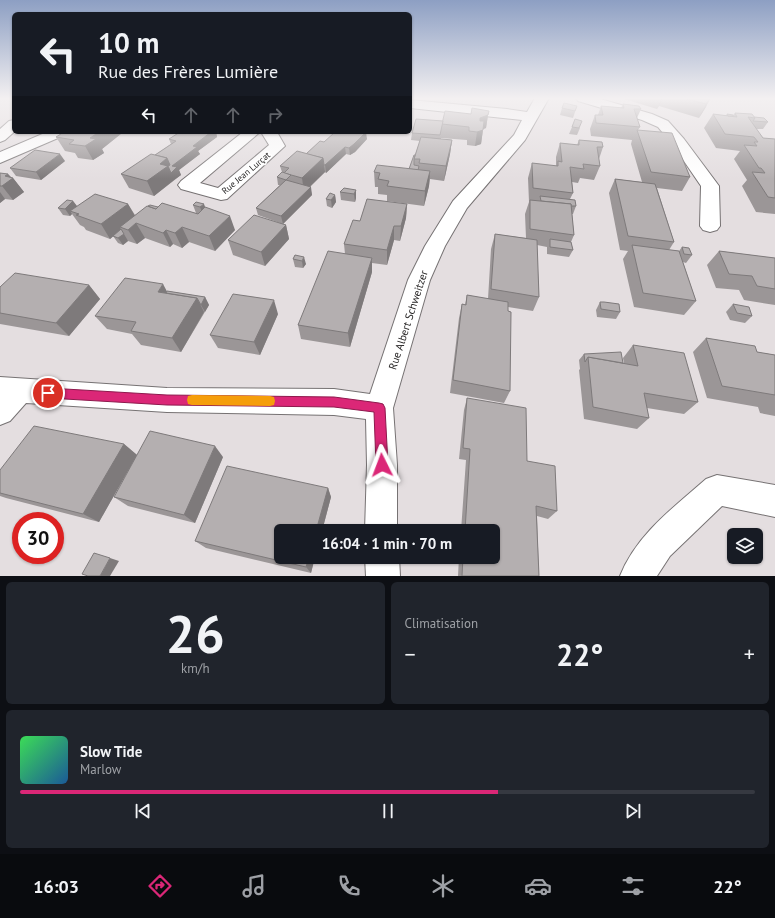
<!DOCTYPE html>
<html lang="fr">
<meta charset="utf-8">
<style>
body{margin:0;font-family:"PT Sans",sans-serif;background:#20242c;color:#f1f3f6;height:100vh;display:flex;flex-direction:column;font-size:15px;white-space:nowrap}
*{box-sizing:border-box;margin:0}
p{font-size:13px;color:#9ea1a6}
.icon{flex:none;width:22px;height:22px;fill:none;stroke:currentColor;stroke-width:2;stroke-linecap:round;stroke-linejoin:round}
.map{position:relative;height:576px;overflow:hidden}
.panel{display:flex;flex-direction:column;gap:6px;padding:6px;background:#0d0f14;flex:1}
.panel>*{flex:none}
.guide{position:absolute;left:12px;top:12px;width:400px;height:122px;border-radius:6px;box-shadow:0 1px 3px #0004;background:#171b24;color:#f1f3f6;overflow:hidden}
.buttons{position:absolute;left:727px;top:528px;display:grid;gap:8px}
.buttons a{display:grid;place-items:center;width:36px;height:36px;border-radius:6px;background:#171b24;box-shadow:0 1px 3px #0004;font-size:20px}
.speed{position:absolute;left:12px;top:512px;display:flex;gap:8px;font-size:20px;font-weight:700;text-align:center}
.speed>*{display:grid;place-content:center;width:52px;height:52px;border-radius:50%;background:#171b24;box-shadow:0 1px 3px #0004;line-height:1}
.speed .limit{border:6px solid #d22;background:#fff;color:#111}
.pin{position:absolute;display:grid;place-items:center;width:34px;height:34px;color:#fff;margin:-17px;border:2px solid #fff;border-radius:50%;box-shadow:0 1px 4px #0007}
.me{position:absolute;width:44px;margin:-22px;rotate:357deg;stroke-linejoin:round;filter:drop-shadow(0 0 3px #0008)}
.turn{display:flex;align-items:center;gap:14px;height:84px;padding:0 20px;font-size:18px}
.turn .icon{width:52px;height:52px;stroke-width:2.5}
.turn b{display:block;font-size:28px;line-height:34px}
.lanes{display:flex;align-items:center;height:38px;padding:0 20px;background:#0003;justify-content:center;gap:20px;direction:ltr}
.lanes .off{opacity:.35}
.big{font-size:30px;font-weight:800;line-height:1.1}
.panel .tile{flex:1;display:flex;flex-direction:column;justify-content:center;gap:6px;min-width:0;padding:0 14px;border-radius:6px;background:#20242c}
.panel .dial{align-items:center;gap:0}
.dial b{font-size:52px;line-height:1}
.song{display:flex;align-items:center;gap:12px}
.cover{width:48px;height:48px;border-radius:6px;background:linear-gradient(135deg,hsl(130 70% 55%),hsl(210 70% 35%))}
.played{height:4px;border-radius:2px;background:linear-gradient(90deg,#db2777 65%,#363941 65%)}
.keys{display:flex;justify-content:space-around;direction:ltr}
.heat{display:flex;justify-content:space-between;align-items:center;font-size:22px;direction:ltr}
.panel .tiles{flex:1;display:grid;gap:6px;grid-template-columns:1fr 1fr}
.tile:last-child{grid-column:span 2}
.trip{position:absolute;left:274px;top:524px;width:226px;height:40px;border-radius:6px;background:#171b24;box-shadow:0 1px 3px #0004;font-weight:800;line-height:40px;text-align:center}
.dock{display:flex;height:64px;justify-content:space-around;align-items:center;background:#090b0e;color:#9ea1a6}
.dock .icon{width:28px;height:28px}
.dock .on{color:#db2777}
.dock b{font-size:18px;color:#f1f3f6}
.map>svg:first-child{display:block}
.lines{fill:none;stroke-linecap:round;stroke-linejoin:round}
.street-casing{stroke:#767273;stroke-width:2}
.street{fill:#fff;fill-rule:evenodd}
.wall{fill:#9b9697}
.shaded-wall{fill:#7e7a7b}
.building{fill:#b4afb0;stroke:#7e7a7b}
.route{fill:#db2777;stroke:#8e194d}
.slow{fill:#f59e0b}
.labels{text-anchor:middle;stroke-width:3;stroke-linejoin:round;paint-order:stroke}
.far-street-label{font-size:9px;fill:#272525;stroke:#fff}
.street-label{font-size:11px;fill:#272525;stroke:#fff}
</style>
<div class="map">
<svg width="775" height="576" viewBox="0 0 775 576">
<rect width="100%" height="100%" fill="#e4dee0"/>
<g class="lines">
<defs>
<g id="street">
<polygon points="535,98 549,98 525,140 467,208 445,246 430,280 393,408 397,465 397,531 365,531 367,465 366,419 334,415 167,412 26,403 10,421 0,425 0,377 167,388 334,389 370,394 408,280 425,246 453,201 514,135 522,120 410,108 410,100 507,109 527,112"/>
<polygon points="576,98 597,98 652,114 668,121 684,139 719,186 720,226 717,230 710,232 703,230 700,226 701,186 673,145 658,127 642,120 578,101"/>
<polygon points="14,120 14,132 5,140 0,142 0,129 9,121"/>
<polygon points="47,132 68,132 65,135 0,163 0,152"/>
<polygon points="243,132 260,132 200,183 218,188 269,145 261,132 277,132 285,146 227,199 221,200 181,189 178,185 181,181"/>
<path d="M717,475L775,485V517L722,506L670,556L657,576H620C637,534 673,508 706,479Z"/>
<polygon points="365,557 399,557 400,576 366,576"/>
</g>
</defs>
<use href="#street" class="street-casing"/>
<use href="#street" class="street"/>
</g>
<g class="wall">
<polygon points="624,98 711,98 699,118 659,106 657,109 624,99"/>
<polygon points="623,104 641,109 637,118 640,127 638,130 690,177 682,191 657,188 674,242 669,250 679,251 682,247 692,255 686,263 683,262 696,301 684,315 634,307 623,259 628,251 620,250 609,193 615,179 642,182 631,144 632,140 591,136 590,129 595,115 598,115 601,106 621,108"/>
<polygon points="577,106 573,118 560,115 562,108"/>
<polygon points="735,113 754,117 768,122 763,129 756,129 763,138 775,139 775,214 756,212 742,186 747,180 734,159 740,151 716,148 704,128 713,114 726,116 727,114 733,115"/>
<polygon points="488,115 486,128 483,129 481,144 475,146 467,145 467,140 441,138 441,139 452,140 450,154 444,181 430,179 429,186 424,206 387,201 387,195 378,194 378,187 375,187 374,172 409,169 415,155 420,141 411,140 412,133 443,121"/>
<polygon points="572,127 580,128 577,135 569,134"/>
<polygon points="64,132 121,132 122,133 102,149 104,153 93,160 78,158 75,153 65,151 56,137"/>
<polygon points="180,132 216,132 217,137 198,151 200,154 179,170 181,175 154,196 129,188 121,174 155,155 171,144 169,139"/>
<polygon points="367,139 355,152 350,155 346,154 326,173 325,172 310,187 312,195 283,224 286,225 289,239 265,266 233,255 228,240 280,223 258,215 256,208 280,185 278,185 277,177 282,172 280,166 306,154 324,142"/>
<polygon points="579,140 603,147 599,159 600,166 594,180 580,178 578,183 572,182 573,193 570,199 576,206 573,214 572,214 574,235 571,242 573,250 569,257 547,254 547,247 537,245 539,297 533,311 508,307 510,391 504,403 450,393 459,318 462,304 465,305 467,295 488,299 491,249 495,234 526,238 525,214 529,202 528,178 532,163 556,166 556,157 560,143 577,145"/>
<polygon points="65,161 41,180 16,176 10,168"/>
<polygon points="0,173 8,174 11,178 13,178 24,192 13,200 5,199 0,203"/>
<polygon points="356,190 356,198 355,202 341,200 340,192"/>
<polygon points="335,195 336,202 332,208 327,206 326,199"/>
<polygon points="73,201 77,206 128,204 135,215 158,207 196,213 197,213 196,213 193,205 205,207 235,230 215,251 189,242 182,248 173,244 170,247 145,238 137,244 128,241 123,245 118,243 113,236 110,239 86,230 84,227 80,225 72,214 70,216 63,215 58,208"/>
<polygon points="407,204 406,218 400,241 394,240 387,265 372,263 372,272 350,347 301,339 298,325 345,254 344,244 360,221"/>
<polygon points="719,251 775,258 775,305 744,300 739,290 716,288 707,265"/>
<polygon points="295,255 306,264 303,268 295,267 293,259"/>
<polygon points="89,285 100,299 69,336 0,324 0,287"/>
<polygon points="167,291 205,297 209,305 181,352 141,345 132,334 107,329 95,316"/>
<polygon points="600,302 620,312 616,319 597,317 596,310"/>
<polygon points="733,304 752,316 745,323 730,320 726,312"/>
<polygon points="278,314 260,355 218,348 210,335"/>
<polygon points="706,338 757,352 775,355 775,416 760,413 758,407 707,398 693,352"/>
<polygon points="633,345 698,402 684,414 647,408 649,418 637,429 584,419 579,370 580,369 579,360 584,354 624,363 623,358"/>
<polygon points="467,398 527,461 557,511 548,519 537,516 539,576 458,576 459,557 493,557 493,531 461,531 466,460 459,459 464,410"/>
<polygon points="124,444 137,455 99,522 6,498 0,496 0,470"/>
<polygon points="223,457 195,523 128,506 114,497"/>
<polygon points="328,488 331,497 322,531 281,531 281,557 315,557 311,573 206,548 195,541"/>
</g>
<g class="shaded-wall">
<polygon points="662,98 663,98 657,109"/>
<polygon points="710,98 706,107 699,118 706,104"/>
<polygon points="488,115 486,128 478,131 480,118"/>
<polygon points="483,130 481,144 475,146 477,132"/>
<polygon points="99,132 121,132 122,133 102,149 104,153 93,160 85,146 90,138"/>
<polygon points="210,132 216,132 217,137 198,151 200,154 179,170 181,175 174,180 171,173 174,180 154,196 147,181 160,164 167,158 172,166 193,146"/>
<polygon points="366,132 367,139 355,152 350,155 349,148"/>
<polygon points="452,140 450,154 444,181 446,166"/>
<polygon points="345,147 346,154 326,173 325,165"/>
<polygon points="60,154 65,161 41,180 36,172"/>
<polygon points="323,158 325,172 304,192 302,178"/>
<polygon points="430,171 429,186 424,206 425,191"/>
<polygon points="8,174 12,178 13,178 24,192 13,200 2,186 5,176"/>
<polygon points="311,187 312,195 283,224 281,216"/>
<polygon points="356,190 356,198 355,202 354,194"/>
<polygon points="0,192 5,199 0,203"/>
<polygon points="335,195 336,202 332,208 331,200"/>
<polygon points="73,201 79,209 70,211 72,214 70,216 65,209"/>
<polygon points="128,204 136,218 120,227 121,230 110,239 101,224"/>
<polygon points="204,204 207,212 203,215 200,207"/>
<polygon points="407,204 406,218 400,241 401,226"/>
<polygon points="230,216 235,230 215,251 209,236"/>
<polygon points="136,223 145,238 137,244 128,230"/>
<polygon points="286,225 289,239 265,266 261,252"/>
<polygon points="394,226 394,240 387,265 387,250"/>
<polygon points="182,227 189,242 182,248 175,233"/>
<polygon points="166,230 173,244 170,247 163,233"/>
<polygon points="124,234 128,241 123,245 118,238"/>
<polygon points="304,257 306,264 303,268 302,261"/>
<polygon points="372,258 372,272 350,347 348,333"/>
<polygon points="163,284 171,299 158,292"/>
<polygon points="89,285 100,299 69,336 56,323"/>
<polygon points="205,297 209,305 205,312 201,305"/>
<polygon points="197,298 204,312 181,352 172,338"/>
<polygon points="274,300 278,314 260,355 254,342"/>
<polygon points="124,444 137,455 99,522 83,514"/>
<polygon points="215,446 223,457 195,523 184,515"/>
<polygon points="328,488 331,497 322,531 316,531"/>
<polygon points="309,557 315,557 311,573 306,567"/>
<polygon points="110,558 119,561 110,576 100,576"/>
</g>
<g class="building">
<polygon points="683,98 710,98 706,104"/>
<polygon points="564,103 577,106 575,111 562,108"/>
<polygon points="623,104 639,106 641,109 634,109 640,127 596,123 595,115 603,115 601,106 624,108"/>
<polygon points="472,108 489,111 488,115 480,118 480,121 484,121 483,130 477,132 469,131 469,127 442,124 445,111 471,114"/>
<polygon points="735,113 752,114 755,118 748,117 763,138 775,139 775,198 768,197 752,172 765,173 761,168 759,168 744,145 757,146 754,142 758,142 754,137 725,134 713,114 737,117"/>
<polygon points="727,114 733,115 733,116 728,116"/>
<polygon points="754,117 764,118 768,122 753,121 755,118"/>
<polygon points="416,119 443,121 440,135 412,133"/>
<polygon points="575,119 582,121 579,128 572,127"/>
<polygon points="637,130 672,133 690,177 651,172"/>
<polygon points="64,132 99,132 90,138 96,139 85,146 69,144 74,140 56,137"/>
<polygon points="180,132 211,132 193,146 197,147 172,166 177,167 171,173 168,166 170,165 167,158 155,155 176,141 169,139"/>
<polygon points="335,132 366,132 354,144 349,148 345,147 325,165 324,165 323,158 306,154 320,141 324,142"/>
<polygon points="421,137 452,140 446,166 419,163 420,159 414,159"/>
<polygon points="579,140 602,142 603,147 597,147 600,166 583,164 584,169 570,167 573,193 533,188 532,163 558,166 558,161 562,162 560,143 579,145"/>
<polygon points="35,150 60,154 36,172 10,168"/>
<polygon points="297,151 323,158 302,178 284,173 289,168 280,166"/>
<polygon points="151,154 167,158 160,164 168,166 147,181 121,174"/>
<polygon points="414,155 415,155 414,159 414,165 419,166 418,170 409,169"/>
<polygon points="377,165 430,171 425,191 387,186 389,181 378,179 380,173 374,172"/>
<polygon points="282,172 291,175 286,180 311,187 281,216 256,208 286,180 277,177"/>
<polygon points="0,173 8,174 5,176 13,178 2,186 0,186"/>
<polygon points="615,179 655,184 674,242 628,236"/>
<polygon points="344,188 356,190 354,194 340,192"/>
<polygon points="330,193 335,195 331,200 326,199"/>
<polygon points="95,194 128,204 101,224 76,215 79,214 70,211"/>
<polygon points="540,196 575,200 576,206 571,206 571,204 541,201"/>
<polygon points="367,199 407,204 401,226 394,226 387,250 344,244 353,220 360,221"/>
<polygon points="67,200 73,201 65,209 58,208"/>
<polygon points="530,200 571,204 574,235 530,229"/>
<polygon points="196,202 204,204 200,207 193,205"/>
<polygon points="162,203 198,214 205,207 230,216 209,236 182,227 175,233 166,230 163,233 136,223 128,230 120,227 147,206 156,209"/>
<polygon points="150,205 158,207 156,209 148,206"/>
<polygon points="254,215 286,225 261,252 228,240"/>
<polygon points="121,229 124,234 118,238 113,236"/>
<polygon points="495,234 537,240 539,297 491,289"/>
<polygon points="550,239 571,242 573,250 550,247"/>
<polygon points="632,245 679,251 696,301 643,293"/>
<polygon points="682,247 689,248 692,255 684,254"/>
<polygon points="328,251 372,258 348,333 298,325"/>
<polygon points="719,251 775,258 775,289 757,286 752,276 729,274"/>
<polygon points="295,255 304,257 302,261 293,259"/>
<polygon points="15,273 89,285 56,323 0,313 0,287"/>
<polygon points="125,278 163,284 158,292 197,298 172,338 131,331 136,322 95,316"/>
<polygon points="167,291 205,297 201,305 197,298 166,293"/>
<polygon points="233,294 274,300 254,342 210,335"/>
<polygon points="467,295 508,302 508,311 511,312 510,391 453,380 462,304 466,305"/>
<polygon points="600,302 604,302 619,304 620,312 601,309"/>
<polygon points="733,304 749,307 752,316 737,313"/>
<polygon points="706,338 755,346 757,352 775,355 775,395 722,386"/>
<polygon points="633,345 684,353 698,402 644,393 649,418 593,407 588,357 638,366"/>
<polygon points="621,352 623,363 588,357 585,362 584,354"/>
<polygon points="467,398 526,408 527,461 555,466 557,511 536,506 539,576 462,576 463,557 493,557 493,531 465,531 470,449 463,448"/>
<polygon points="34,426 124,444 83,514 0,493 0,470"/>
<polygon points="150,431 215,446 184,515 114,497"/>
<polygon points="227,466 328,488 316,531 281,531 281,557 309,557 306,567 195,541"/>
<polygon points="94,553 110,558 100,576 88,576 82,574"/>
</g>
<linearGradient id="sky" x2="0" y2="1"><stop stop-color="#8d9fc3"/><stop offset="0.55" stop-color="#f3f0f1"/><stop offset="1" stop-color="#f3f0f1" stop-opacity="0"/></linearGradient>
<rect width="775" height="179" fill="url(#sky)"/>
<polygon class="route" points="48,388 167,395 334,397 379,403 383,404 385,408 388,465 386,469 382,471 378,469 376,465 374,412 334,407 167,405 48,398 45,396 43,393 45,389"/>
<polygon class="slow" points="192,395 270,396 274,397 275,401 274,405 270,406 192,405 188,404 187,400 188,396"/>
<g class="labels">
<g class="far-street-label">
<text transform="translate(246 173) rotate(-40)" y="3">Rue Jean Lurçat</text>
</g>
<g class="street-label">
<text transform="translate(408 320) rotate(-72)" y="4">Rue Albert Schweitzer</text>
</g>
</g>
</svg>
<div class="buttons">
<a><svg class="icon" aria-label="layers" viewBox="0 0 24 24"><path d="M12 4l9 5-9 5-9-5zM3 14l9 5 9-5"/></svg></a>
</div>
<div class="speed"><div class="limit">30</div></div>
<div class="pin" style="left:48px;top:393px;background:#d93025"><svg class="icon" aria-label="arrive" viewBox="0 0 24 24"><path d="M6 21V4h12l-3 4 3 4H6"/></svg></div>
<svg class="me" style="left:382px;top:465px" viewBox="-20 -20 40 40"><path d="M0-17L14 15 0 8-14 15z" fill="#db2777" stroke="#fff" stroke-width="4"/></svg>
<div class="trip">16:04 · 1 min · 70 m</div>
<div class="guide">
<div class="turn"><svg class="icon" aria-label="left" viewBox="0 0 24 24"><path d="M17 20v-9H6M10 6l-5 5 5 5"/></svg><div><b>10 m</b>Rue des Frères Lumière</div></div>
<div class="lanes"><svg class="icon" aria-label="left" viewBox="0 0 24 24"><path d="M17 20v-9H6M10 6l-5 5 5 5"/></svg><svg class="icon off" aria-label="ahead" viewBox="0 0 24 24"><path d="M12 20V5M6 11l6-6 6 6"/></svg><svg class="icon off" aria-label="ahead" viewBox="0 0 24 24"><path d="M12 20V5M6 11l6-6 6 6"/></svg><svg class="icon off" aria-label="right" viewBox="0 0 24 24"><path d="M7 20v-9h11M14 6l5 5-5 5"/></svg></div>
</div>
</div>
<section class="panel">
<div class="tiles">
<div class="tile dial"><b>26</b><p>km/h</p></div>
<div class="tile"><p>Climatisation</p>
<div class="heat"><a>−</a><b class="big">22°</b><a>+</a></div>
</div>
<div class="tile">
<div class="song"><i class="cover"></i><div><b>Slow Tide</b><p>Marlow</p></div></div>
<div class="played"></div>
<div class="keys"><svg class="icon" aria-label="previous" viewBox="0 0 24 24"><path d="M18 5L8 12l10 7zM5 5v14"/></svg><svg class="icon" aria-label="pause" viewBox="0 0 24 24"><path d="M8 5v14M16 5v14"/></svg><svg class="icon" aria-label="next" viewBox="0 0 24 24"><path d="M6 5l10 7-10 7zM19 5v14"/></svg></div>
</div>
</div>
</section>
<nav class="dock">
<b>16:03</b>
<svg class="icon on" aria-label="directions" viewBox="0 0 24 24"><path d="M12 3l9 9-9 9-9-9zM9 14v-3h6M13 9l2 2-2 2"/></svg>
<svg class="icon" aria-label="music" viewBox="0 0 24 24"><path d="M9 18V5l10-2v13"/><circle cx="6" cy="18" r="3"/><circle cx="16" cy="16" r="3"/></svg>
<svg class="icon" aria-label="phone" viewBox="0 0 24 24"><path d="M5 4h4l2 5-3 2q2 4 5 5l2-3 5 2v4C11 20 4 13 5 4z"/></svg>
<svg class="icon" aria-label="climate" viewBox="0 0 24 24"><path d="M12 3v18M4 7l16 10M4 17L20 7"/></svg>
<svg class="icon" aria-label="car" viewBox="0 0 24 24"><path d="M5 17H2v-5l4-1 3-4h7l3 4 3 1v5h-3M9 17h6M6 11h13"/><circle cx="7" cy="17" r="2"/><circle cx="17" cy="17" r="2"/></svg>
<svg class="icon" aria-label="filters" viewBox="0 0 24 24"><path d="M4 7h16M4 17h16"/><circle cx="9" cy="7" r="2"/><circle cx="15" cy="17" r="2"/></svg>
<b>22°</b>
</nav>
